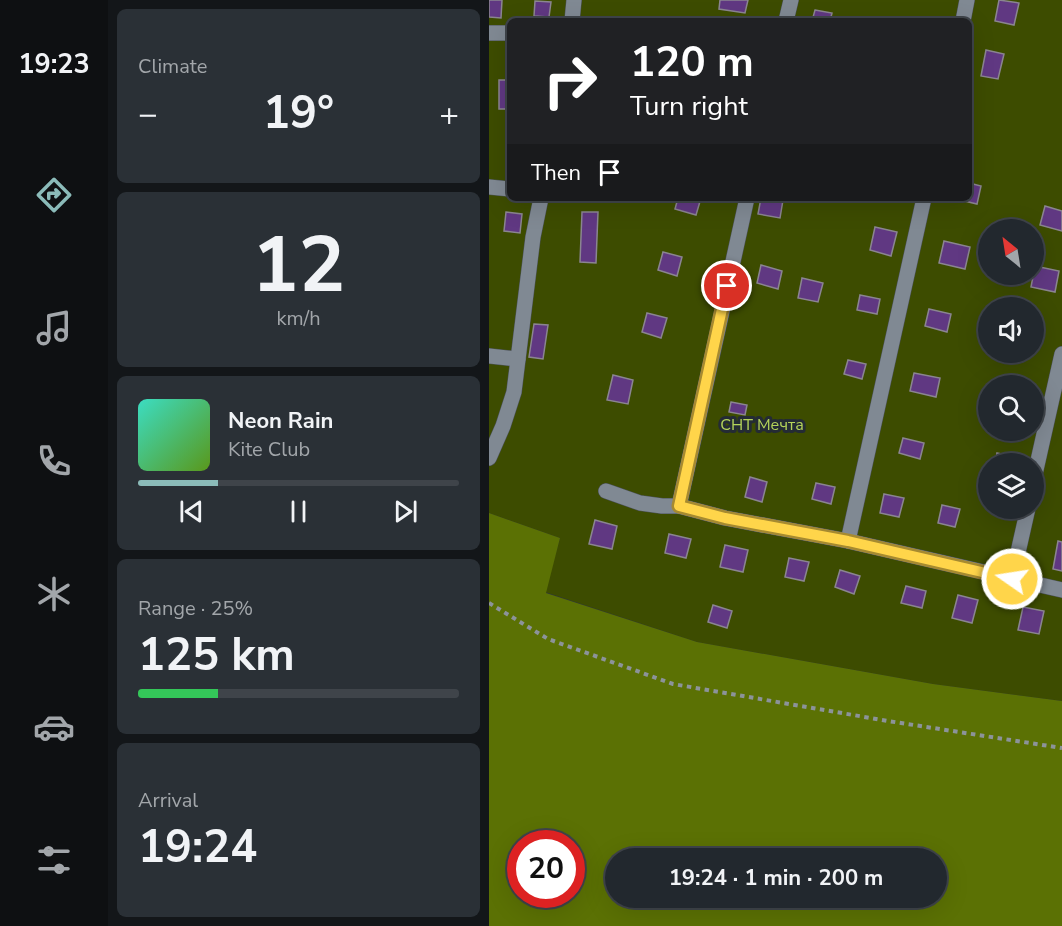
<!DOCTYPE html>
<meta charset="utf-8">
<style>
body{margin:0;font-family:"Nunito Sans",sans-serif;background:#2a3036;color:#f1f3f6;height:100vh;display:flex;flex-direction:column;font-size:22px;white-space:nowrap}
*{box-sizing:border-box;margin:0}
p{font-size:20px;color:#a2a6aa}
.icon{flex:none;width:33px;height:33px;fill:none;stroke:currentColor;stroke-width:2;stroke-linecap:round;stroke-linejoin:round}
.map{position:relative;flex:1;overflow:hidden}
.sheet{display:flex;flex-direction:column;gap:9px;padding:9px;background:#131619;width:381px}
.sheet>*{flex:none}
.guide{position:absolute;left:18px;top:18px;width:465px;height:183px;border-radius:9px;box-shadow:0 6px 24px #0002,0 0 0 2px #3f444a;background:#202124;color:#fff;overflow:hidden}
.needle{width:39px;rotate:330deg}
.fabs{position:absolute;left:489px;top:219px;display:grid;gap:12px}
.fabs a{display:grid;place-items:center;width:66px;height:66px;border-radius:50%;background:#22282e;box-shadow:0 6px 24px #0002,0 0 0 2px #3f444a;font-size:30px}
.speed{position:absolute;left:18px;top:830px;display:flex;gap:12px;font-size:30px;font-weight:700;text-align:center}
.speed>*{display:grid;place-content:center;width:78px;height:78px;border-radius:50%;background:#22282e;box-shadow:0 6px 24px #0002,0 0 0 2px #3f444a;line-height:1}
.speed .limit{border:9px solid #d22;background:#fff;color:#111}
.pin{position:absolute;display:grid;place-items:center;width:51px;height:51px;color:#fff;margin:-26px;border:3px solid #fff;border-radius:50%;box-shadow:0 2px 6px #0007}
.me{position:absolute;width:66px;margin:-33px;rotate:283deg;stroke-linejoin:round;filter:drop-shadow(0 0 4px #0008)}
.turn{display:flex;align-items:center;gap:21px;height:126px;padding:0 24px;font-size:27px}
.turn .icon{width:78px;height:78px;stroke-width:2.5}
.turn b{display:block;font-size:42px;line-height:51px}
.then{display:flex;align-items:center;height:57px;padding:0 24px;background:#0003;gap:12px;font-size:22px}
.big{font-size:45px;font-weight:700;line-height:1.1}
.sheet .card{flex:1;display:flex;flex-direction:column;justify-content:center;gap:9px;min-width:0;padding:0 21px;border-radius:9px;background:#2a3036}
.sheet .dial{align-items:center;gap:0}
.dial b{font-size:78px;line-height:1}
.song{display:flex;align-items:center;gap:18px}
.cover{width:72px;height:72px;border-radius:9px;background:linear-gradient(135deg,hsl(170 70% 55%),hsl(90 70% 35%))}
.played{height:6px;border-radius:3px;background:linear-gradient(90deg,#8bbbb9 25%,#3f444a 25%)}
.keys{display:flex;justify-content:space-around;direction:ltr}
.heat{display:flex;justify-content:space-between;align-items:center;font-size:33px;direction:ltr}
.charge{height:9px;border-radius:4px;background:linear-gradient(90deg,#34c759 25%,#3f444a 0)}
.trip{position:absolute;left:116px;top:848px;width:342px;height:60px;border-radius:30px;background:#22282e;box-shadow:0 6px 24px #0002,0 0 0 2px #3f444a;font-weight:700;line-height:60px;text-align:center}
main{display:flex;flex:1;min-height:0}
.menu{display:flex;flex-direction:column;width:108px;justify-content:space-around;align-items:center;background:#0e1012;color:#a2a6aa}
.menu .icon{width:42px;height:42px}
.menu .selected{color:#8bbbb9}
.menu b{font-size:27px;color:#f1f3f6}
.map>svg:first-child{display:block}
.green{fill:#3d4c00;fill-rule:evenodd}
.forest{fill:#5b7104;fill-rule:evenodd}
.building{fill:#603882;stroke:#8b8591;stroke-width:1.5}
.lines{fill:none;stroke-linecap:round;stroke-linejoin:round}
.minor-casing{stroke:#4a5158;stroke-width:16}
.path{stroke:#8c939a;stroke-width:4;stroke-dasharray:4.5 4.5;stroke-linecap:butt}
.minor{stroke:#808993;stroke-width:15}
.route-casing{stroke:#a68a30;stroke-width:15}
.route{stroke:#ffd54a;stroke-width:10}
.labels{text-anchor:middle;stroke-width:6;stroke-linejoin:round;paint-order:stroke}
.park-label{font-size:16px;fill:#b5d45a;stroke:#242b34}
</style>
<main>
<nav class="menu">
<b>19:23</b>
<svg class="icon selected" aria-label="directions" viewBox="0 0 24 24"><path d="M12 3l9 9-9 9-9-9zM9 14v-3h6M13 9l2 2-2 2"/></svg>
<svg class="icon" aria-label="music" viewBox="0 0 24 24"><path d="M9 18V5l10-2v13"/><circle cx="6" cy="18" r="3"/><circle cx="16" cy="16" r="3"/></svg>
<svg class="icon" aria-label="phone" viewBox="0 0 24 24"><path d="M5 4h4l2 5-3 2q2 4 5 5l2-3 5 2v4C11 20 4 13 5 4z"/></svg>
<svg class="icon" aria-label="climate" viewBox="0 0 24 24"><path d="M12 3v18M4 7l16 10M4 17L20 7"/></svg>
<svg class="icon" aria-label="car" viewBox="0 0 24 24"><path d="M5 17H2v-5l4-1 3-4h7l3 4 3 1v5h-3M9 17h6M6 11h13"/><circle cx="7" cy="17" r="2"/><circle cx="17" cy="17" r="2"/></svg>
<svg class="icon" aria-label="filters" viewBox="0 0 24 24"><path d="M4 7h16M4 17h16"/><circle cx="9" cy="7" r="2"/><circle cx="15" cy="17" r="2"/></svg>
</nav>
<section class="sheet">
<div class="card"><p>Climate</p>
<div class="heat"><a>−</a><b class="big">19°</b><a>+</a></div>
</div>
<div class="card dial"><b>12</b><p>km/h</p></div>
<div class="card">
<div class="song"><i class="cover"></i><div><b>Neon Rain</b><p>Kite Club</p></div></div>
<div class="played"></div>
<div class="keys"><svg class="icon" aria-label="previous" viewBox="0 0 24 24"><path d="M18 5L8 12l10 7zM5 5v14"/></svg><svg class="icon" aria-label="pause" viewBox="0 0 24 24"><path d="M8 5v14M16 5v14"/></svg><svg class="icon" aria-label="next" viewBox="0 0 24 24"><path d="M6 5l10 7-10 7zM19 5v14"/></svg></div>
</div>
<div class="card"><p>Range · 25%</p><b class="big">125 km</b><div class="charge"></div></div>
<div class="card"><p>Arrival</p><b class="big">19:24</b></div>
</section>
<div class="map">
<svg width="573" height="926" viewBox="0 0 573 926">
<rect width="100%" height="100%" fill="#2e353e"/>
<path class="green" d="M0,0H573V701L444,684L208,642L56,592L71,538L0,513ZM21,21H480V198H21ZM500,230H544V274H500ZM500,308H544V352H500ZM500,386H544V430H500ZM500,464H544V508H500Z"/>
<path class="forest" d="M0,513L71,538L57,593L208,642L444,684L573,701V926H0ZM32,843H82V894H32ZM126,858H447V897H126Z"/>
<g class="building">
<polygon points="0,0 13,0 12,18 0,17"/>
<polygon points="231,0 259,0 256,13 230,9"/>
<polygon points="510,0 530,3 525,25 506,21"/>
<polygon points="46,1 62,2 60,17 45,16"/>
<polygon points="326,10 343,13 341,21 323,21"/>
<polygon points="497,50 515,54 509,79 492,76"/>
<rect x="10" y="80" width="11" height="29"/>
<polygon points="480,183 492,186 488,204 467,199 480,198"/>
<polygon points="189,198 212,198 207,215 186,209"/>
<polygon points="272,198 294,200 291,218 269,214"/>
<polygon points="556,206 573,211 573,231 551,225"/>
<polygon points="17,212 33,214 31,233 15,231"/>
<polygon points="93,212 109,212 107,263 91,262"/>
<polygon points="386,227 408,232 402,256 381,250"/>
<polygon points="455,241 481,247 476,269 450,263"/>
<polygon points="174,252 193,257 188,276 169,270"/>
<polygon points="272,265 293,271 289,289 268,283"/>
<polygon points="546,266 570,271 566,292 542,287"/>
<polygon points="313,278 334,283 329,302 309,298"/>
<polygon points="371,295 391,299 388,314 368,310"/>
<polygon points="440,309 462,314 458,332 436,326"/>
<polygon points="158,313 178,318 172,338 153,332"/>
<polygon points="45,324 59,325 54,359 40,357"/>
<polygon points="544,326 555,328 551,347 544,346"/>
<polygon points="359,360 377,364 373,379 355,374"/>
<polygon points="425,373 451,378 447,397 421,391"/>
<polygon points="124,375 144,380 139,404 118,400"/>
<polygon points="242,402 258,405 256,415 240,412"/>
<polygon points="414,438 435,443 431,459 410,453"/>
<polygon points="508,453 533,458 532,464 506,464"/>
<polygon points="261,477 278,482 273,502 256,497"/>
<polygon points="327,483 346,487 342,504 323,499"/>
<polygon points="395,494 415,498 410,517 391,513"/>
<polygon points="453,505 471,509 466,527 449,523"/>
<polygon points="106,520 128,526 123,549 100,544"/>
<polygon points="180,534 202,539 197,558 176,553"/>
<polygon points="569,541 573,542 573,571 564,569"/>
<polygon points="236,545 259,550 254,572 231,567"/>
<polygon points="300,558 320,562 315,581 296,577"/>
<polygon points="351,570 371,576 365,594 346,587"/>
<polygon points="417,586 437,591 433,608 412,603"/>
<polygon points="469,595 489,600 483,623 463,618"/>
<polygon points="224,605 243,611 238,628 219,622"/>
<polygon points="534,607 555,611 550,634 529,630"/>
</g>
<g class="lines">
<defs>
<g id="minor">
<polyline points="83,21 85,0"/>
<polyline points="297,21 302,0"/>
<polyline points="474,21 478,0"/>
<polyline points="0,33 21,33"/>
<polyline points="0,187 21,189"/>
<polyline points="0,356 29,359"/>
<polyline points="0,458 14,426 25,392 44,237 52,198"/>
<polyline points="544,483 573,354"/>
<polyline points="117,491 151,503 173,506 190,506 236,518 359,541 573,590"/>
<polyline points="190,506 258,198"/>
<polyline points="359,541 435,198"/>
<polyline points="523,579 539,508"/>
</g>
</defs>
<use href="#minor" class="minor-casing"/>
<polyline class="path" points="0,603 59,639 184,684 399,721 573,748"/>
<use href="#minor" class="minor"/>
</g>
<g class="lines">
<defs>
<polyline id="route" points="238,286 190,506 236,518 359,541 523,579"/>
</defs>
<use href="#route" class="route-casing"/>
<use href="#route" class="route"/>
</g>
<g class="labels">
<g class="park-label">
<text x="273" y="430">СНТ Мечта</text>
</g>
</g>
</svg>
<div class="fabs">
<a><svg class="needle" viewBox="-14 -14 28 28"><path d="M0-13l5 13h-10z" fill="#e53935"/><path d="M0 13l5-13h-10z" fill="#a2a6aa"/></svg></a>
<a><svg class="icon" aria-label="sound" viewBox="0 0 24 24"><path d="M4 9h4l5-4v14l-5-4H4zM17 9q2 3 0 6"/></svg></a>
<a><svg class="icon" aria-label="search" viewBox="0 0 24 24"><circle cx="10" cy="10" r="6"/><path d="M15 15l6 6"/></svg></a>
<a><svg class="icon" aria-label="layers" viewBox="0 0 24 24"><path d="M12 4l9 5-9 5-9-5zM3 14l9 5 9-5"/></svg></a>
</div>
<div class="speed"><div class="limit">20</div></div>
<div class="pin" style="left:238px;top:286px;background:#d93025"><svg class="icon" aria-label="arrive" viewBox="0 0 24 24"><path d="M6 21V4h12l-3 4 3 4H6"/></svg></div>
<svg class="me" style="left:523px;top:579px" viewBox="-20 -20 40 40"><circle r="17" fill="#ffd54a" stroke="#fff" stroke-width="3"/><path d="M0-11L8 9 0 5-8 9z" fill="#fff"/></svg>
<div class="trip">19:24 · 1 min · 200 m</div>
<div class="guide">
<div class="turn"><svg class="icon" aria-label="right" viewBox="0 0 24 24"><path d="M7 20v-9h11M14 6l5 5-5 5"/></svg><div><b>120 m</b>Turn right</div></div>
<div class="then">Then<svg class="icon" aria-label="arrive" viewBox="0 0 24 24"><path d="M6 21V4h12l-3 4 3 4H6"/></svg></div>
</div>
</div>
</main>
